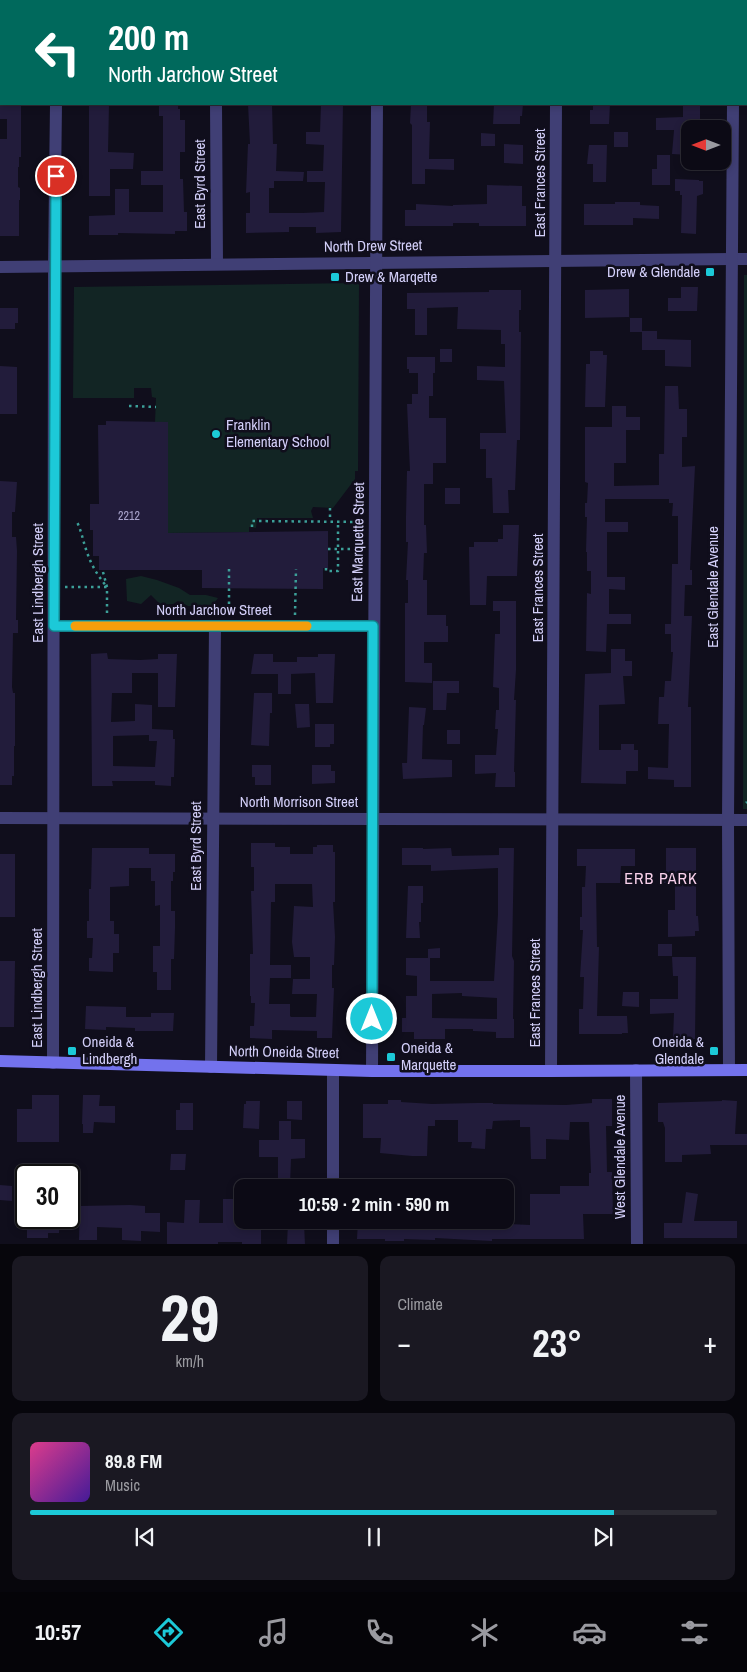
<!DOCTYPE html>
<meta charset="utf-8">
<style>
body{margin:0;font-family:"Archivo Narrow",sans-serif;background:#1a1822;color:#f1f3f6;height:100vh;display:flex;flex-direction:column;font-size:19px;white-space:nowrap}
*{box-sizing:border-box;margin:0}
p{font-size:16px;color:#9a9aa0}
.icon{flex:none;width:28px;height:28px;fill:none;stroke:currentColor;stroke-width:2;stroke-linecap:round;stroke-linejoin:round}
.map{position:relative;height:1244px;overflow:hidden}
.panel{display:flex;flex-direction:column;gap:12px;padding:12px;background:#07060c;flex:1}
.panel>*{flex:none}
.guide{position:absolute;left:0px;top:0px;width:748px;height:105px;box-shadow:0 2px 8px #0003,0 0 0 1px #2c2b34;background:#00695c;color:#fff;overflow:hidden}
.needle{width:32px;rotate:270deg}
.buttons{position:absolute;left:681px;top:120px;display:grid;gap:10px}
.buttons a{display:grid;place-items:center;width:50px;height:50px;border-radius:10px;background:#0c0a15;box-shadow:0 2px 8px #0003,0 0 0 1px #2c2b34;font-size:25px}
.speed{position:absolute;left:15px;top:1164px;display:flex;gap:10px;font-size:25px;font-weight:700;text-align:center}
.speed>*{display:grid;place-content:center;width:65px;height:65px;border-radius:50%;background:#0c0a15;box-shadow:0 2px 8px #0003,0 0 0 1px #2c2b34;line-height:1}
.speed .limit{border:2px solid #111;border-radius:8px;background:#fff;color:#111}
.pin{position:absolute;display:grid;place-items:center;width:42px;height:42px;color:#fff;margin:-21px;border:2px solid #fff;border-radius:50%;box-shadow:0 1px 5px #0007}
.me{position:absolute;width:55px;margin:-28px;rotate:0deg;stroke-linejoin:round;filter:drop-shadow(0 0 4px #0008)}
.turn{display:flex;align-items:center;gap:18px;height:105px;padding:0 25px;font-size:22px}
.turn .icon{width:65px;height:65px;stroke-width:2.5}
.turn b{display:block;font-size:35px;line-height:42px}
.big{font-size:38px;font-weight:800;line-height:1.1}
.panel .tile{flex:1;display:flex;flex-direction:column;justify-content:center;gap:8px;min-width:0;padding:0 18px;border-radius:10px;background:#1a1822}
.panel .dial{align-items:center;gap:0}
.dial b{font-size:65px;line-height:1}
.song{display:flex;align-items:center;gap:15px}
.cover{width:60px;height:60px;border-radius:8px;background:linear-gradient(135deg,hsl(330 70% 55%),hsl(260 70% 35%))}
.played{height:5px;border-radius:2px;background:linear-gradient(90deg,#1cc9d8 85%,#2c2b34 85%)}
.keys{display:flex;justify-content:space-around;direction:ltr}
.heat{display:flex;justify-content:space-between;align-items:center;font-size:28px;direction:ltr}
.panel .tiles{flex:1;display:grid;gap:12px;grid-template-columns:1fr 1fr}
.tile:last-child{grid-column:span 2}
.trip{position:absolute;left:234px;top:1179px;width:280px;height:50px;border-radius:10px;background:#0c0a15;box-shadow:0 2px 8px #0003,0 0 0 1px #2c2b34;font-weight:800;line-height:50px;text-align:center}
.dock{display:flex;height:80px;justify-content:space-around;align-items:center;background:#050408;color:#9a9aa0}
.dock .icon{width:35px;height:35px}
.dock .selected{color:#1cc9d8}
.dock b{font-size:22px;color:#f1f3f6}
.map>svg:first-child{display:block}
.green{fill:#122524}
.building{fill:#221c3b;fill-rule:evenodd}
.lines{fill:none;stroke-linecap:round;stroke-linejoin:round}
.path{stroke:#3ca099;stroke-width:2.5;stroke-dasharray:2.5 4;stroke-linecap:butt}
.minor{stroke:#403f75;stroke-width:12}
.tertiary{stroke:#403f75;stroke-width:12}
.secondary{stroke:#7372ed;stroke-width:12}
.route-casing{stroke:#12838c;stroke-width:12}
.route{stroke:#1cc9d8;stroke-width:9}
.slow{stroke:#f59e0b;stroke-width:9}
.poi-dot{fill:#1cc9d8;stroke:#100e1c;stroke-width:2}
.labels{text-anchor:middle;stroke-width:5;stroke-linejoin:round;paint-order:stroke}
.number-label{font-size:12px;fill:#a7a2ca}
.street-label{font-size:15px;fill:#d3cff9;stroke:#100e1c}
.poi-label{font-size:15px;fill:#d3cff9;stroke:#100e1c;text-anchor:start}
.neighbourhood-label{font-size:16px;letter-spacing:1px;fill:#f9d1eb;stroke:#100e1c}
</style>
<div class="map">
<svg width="747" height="1245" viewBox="0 0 747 1245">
<rect width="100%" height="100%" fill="#100e1c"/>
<g class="green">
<polygon points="744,275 747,275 747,809 743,809"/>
<polygon points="357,283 359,285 358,471 355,471 355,479 333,508 313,507 311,511 313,518 257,518 256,528 249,527 249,532 168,533 168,422 155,422 156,398 152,397 151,388 134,388 134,398 73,398 74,287"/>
<polygon points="141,576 157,580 179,588 190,595 206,595 218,598 212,606 188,606 178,601 173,604 161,605 151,595 141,604 127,601 126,579"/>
</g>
<g class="building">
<polygon points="0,104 21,104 21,157 19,157 19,167 18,167 18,187 20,188 20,200 19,200 19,236 0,236 0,139 7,139 7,119 0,119"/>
<polygon points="89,104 109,104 108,152 134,153 133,169 110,169 110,196 89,196"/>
<polygon points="159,104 178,104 178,109 180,109 180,120 185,120 185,152 180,152 180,179 183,179 184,212 187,212 187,231 175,231 175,234 118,233 118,235 89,235 89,216 115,215 115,189 129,189 129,212 163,212 163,185 141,185 141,171 163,171 163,116 159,116"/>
<polygon points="248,104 272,104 273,144 277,144 276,171 304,172 303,181 274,181 274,188 269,188 269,213 303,213 324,212 325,182 307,182 307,171 323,171 324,145 306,144 306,132 320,132 321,104 343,104 341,232 316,233 316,227 289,227 289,232 246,233 246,213 250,213 250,192 246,193 248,144 250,144"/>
<polygon points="411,104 427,104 427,122 430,122 429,159 454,159 454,170 425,169 425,184 412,184 412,125 410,123"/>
<polygon points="494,104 523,104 522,116 520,116 520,124 493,124"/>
<polygon points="593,104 610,104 609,124 590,124 590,110 593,110"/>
<polygon points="683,104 700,104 700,121 690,121 690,155 672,154 674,130 656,130 656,118 683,117"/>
<rect x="614" y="132" width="14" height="15"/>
<polygon points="481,133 495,134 495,146 481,146"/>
<polygon points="504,144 523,145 523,164 504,163"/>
<polygon points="589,145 607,145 606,182 593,182 593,164 587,164"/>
<polygon points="657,155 670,155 670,185 652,185 652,169 657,169"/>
<polygon points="675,179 699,180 699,181 703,181 703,194 697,196 696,234 681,233 682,195 680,195 680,191 675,191"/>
<polygon points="487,185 522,186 522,206 526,206 526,226 479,226 479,223 453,223 453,226 405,226 405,210 416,210 416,204 453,206 453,205 487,204"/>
<polygon points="615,202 640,202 640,205 659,206 659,219 633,218 633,225 584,225 584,204 615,204"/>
<polygon points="681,287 698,287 697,311 668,311 668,298 681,298"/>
<polygon points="629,289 629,317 585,318 585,290"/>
<polygon points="489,290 521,290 521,310 519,310 519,332 521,332 520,440 517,440 515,490 508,490 509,513 493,513 492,478 486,478 486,449 480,449 480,433 506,433 504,381 477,380 477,366 505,367 505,344 501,344 501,330 457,329 458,307 427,308 427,335 415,335 415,309 407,309 407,293 489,292"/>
<polygon points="0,308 18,308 18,323 15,323 15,329 0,329"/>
<rect x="630" y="318" width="12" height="14"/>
<polygon points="642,331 657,331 657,339 691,340 691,367 665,366 665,350 642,350"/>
<rect x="440" y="349" width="12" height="13"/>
<polygon points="590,351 603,351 603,355 607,355 605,407 585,407 586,364 590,364"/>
<polygon points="407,357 435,357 435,373 433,373 433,396 429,396 429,418 446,418 446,463 433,463 433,484 424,484 424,525 426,525 427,553 424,553 423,580 427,580 427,615 446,615 446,626 448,626 448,642 424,642 424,663 432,663 432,683 405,682 405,603 408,603 408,580 406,580 408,542 406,542 406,517 407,471 410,471 407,404 412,404 412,394 418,394 418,373 409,373 409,369 407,369"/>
<polygon points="0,366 17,367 17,414 0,414"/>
<polygon points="665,386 678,386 679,409 687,409 687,437 682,437 682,467 695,466 690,570 692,570 692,585 685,585 684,616 692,616 688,707 691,707 691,787 674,787 674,780 648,779 648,767 668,768 669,724 658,724 659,697 664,697 665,681 671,681 673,652 671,652 671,634 665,634 665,624 671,624 672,564 678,564 678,516 672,516 673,503 669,503 669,499 605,499 605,522 628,522 628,532 607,532 607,577 625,577 625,590 609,589 609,614 631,614 631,624 607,624 606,652 586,651 587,593 591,594 591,571 587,571 587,552 586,552 587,517 585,517 585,503 587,503 588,483 585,482 585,427 612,427 612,406 626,406 626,417 640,417 640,430 626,430 626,463 614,463 614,486 659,485 659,454 664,454"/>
<polygon points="106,421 168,422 168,533 328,531 328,569 323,568 323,589 202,588 202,570 99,570 99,556 93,556 93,530 90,530 90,504 99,504 98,425 106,425"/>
<polygon points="0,481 17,482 15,512 12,512 12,537 16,537 17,551 16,620 18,620 18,633 13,633 12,687 13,693 15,693 15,746 14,746 14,776 12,776 12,785 0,785"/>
<rect x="445" y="488" width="15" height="16"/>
<polygon points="503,525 519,525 517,576 487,576 486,605 470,605 469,547 474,547 474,542 498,542 498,539 503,539"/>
<polygon points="493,601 516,601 516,670 514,700 516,700 514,772 515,772 515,787 495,787 496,773 475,774 475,755 496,755 498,729 495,729 496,710 499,710 499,688 493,687 495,634 500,634 500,611 493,611"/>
<polygon points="611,649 625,649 625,661 632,661 632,676 623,676 625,704 599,705 599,750 621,750 621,744 634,744 634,750 638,750 638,771 626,771 626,784 581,783 585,674 611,673"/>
<path d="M107,653L108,659L140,660L158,659V654H177L175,707H158V673H132V693H112L111,722L135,721V704L152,705V729L173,730V739H175L174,777H171V786L155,785V781H112L113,786H92L91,654ZM149,735V741H157L155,767L113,766V736Z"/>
<polygon points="254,654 273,654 273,662 297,662 297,657 318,657 318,654 335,654 333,703 316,703 315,673 291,674 291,694 278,694 278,674 251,674"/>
<polygon points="433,681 459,681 459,693 447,693 446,710 433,710"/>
<polygon points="254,693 272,693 272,713 270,713 269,746 251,745"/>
<polygon points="295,704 309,704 310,727 297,728"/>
<polygon points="409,707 426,708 424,725 423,725 422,759 452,760 452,777 403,779 402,763 407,763"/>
<polygon points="315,724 334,724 334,744 330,744 330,747 315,747"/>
<rect x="447" y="730" width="13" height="14"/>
<polygon points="252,765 271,765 271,785 255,785 255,777 252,777"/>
<polygon points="312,765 331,765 331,771 335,771 335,783 312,784"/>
<path d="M251,843H275V847H290V854H313V847H317V845H333V852H335V902H333L335,937L334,965H332V988H334L332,1038H317V1031L272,1030V1039L250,1038V1026H254L255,1003H251V996H250V954H253L251,891H254V867H251ZM275,884H312L313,907L294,906L292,942L294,957H310V979H293L292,994H317L316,1017H291L290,1016V1004H269L270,978H291V965H270L271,902H275Z"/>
<polygon points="92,848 149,848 149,854 175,854 175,872 173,872 173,881 171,881 171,911 175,911 175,928 174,959 171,959 171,990 157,990 157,972 153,972 153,946 160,946 160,905 155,906 155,881 151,881 151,868 129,868 129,886 110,887 110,921 114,921 114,934 119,934 119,953 113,953 113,972 89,971 89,958 92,958 93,938 87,938 87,921 89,921 89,889 91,889"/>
<path d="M402,848H423V849L451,848L452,856L499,855V848H514L512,956L514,961L513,1019H514V1038H496V1032L473,1031V1029H445V1039H414V1032H402V1018H406V996H417V976L406,975V958H428V949L440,948V958H430V981H494L498,914V868L431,871V865H402ZM462,993V996L497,998V1019L432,1018V994Z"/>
<polygon points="666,848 696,848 696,916 698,916 699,931 695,931 695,936 668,937 668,910 675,910 675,883 660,883 660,871 666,871"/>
<polygon points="577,849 635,849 635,866 621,866 620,883 596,883 597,947 599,947 597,1016 627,1016 628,1033 622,1033 622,1034 579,1034 579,1009 583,1009 584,977 580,977 583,930 580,930 580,917 582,917 582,887 585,887 586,866 577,866"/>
<rect x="0" y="854" width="15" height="63"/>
<polygon points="408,886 423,886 423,903 421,903 421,922 419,922 420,938 406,938"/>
<rect x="658" y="944" width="14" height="12"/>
<polygon points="672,957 696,957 695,1039 673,1039 674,1013 650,1014 650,999 678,999 678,976 673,976"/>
<polygon points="0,961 15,961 14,1027 0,1027"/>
<polygon points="623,992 639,992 639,1007 622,1006"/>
<polygon points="86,1006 126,1007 126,1017 151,1017 151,1013 174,1013 173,1031 135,1031 135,1028 106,1027 106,1030 85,1029"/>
<polygon points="32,1095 59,1095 59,1142 17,1142 17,1109 32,1109"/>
<polygon points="83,1095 100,1095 99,1106 115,1106 115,1123 94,1122 93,1133 83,1133 83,1124 82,1124"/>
<polygon points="592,1099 612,1099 612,1126 606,1126 607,1172 612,1172 613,1214 583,1214 584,1239 492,1239 492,1241 435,1238 435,1240 404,1239 404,1241 385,1241 385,1239 357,1239 358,1220 509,1220 509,1224 530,1225 530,1194 560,1194 560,1186 589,1186 589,1173 591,1173 589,1122 570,1122 569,1140 546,1139 546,1159 531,1159 530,1127 520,1127 520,1120 493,1121 492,1129 486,1129 485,1149 471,1148 472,1142 458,1142 458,1120 435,1120 435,1126 428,1126 427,1156 412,1156 380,1153 381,1138 363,1138 363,1104 388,1104 388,1100 401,1100 401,1102 432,1104 477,1103 493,1103 493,1104 566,1105 592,1103"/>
<polygon points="722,1100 737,1101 735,1134 747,1134 747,1145 710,1145 711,1154 682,1155 682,1162 665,1162 665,1128 663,1122 658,1122 658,1103 722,1101"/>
<polygon points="246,1101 260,1101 259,1129 243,1128 244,1104 246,1104"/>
<polygon points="287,1101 302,1101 302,1120 287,1119"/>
<polygon points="180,1103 193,1103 193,1130 176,1130 176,1110 180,1110"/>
<polygon points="279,1121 291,1121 291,1139 305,1139 305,1158 291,1159 290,1185 278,1185 278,1157 259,1157 259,1140 279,1140"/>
<polygon points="171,1154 186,1154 185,1170 170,1170"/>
<polygon points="0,1185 12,1186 12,1201 0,1200"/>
<polygon points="686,1192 698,1194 694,1221 737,1221 737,1238 664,1238 664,1223 682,1223"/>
<polygon points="223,1199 237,1199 237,1227 261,1227 261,1245 242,1245 242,1242 218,1242 218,1244 167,1244 167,1222 184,1223 185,1200 200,1200 199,1223 223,1223"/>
<polygon points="130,1205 145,1206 145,1213 160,1213 160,1232 141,1231 141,1241 122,1240 122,1228 97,1227 97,1240 79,1240 80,1206"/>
<polygon points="29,1218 60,1218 59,1233 48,1233 48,1238 27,1238 27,1222 29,1222"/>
<polygon points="288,1223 304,1223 305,1245 287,1244"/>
</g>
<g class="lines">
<g class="path">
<polyline points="129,406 156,407"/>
<polyline points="330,508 330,521"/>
<polyline points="252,527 252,521 363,522"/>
<polyline points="328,549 363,549"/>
<polyline points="326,568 326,571 338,571 338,522"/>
<polyline points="229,569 229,615"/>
<polyline points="103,572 107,587 107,614"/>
<path d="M65,587H107C98,576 91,565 87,552C83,542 82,532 77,522"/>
<polyline points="295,615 296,569"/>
<polyline points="746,803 747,802"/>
</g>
<g class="minor">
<polyline points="58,1 58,0"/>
<polyline points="217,1 217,0"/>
<polyline points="378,1 378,0"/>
<polyline points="557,1 557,0"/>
<polyline points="216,104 217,264"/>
<polyline points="0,267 732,259"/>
<polyline points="54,626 373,626"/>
<polyline points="0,818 747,820"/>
<polyline points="53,1063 54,266 56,104"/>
<polyline points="211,1067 215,626"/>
<polyline points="372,1071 377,104"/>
<polyline points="551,1071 556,104"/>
<polyline points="333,1188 333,1070"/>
<polyline points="333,1220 333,1245"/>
</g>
<g class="tertiary">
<polyline points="734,1 734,0"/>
<polyline points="732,259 747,259"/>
<polyline points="636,1070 637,1245"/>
<polyline points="729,1070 728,820 733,104"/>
</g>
<polyline class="secondary" points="0,1061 372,1071 551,1071 747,1070"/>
</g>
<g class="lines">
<defs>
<polyline id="route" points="56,176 54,626 373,626 372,1019"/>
</defs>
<use href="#route" class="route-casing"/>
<use href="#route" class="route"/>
<polyline class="slow" points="75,626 307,626"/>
</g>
<g class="poi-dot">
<rect x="705" y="267" width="10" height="10" rx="2.5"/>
<rect x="330" y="272" width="10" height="10" rx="2.5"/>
<circle cx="216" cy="434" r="5"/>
<rect x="67" y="1046" width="10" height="10" rx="2.5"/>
<rect x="709" y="1046" width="10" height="10" rx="2.5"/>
<rect x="386" y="1052" width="10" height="10" rx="2.5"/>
</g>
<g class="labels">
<g class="number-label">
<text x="129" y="520">2212</text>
</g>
<g class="street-label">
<text transform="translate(540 183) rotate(-90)" y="5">East Frances Street</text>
<text transform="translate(200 184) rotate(-90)" y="5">East Byrd Street</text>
<text transform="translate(373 246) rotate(-1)" y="5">North Drew Street</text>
<text transform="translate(358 542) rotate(-89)" y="5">East Marquette Street</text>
<text transform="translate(38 583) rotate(-90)" y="5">East Lindbergh Street</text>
<text transform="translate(713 587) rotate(-90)" y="5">East Glendale Avenue</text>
<text transform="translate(538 588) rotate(-90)" y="5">East Frances Street</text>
<text x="214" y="615">North Jarchow Street</text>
<text x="299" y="807">North Morrison Street</text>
<text transform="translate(196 846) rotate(-90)" y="5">East Byrd Street</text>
<text transform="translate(37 988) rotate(-90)" y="5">East Lindbergh Street</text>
<text transform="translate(535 993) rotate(-90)" y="5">East Frances Street</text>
<text transform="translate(284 1052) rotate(1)" y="5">North Oneida Street</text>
<text transform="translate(620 1157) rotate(-90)" y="5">West Glendale Avenue</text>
</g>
<g class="poi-label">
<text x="700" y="277" text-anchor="end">Drew &amp; Glendale</text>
<text x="345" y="282">Drew &amp; Marqette</text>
<text x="226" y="430">Franklin<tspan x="226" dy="17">Elementary School</tspan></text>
<text x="82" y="1047">Oneida &amp;<tspan x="82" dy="17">Lindbergh</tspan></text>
<text x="704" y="1047" text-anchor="end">Oneida &amp;<tspan x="704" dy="17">Glendale</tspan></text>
<text x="401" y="1053">Oneida &amp;<tspan x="401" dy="17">Marquette</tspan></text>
</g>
<g class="neighbourhood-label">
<text x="661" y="884">ERB PARK</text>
</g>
</g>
</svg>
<div class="buttons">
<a><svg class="needle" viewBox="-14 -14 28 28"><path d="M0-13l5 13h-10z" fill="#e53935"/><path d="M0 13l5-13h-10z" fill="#9a9aa0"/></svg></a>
</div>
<div class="speed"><div class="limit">30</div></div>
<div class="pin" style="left:56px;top:176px;background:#d93025"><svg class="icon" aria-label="arrive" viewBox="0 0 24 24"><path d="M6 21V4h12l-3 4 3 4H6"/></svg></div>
<svg class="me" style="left:372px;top:1019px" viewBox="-20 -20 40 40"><circle r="17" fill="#1cc9d8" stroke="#fff" stroke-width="3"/><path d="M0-11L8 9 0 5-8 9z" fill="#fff"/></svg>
<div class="trip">10:59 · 2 min · 590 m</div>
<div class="guide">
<div class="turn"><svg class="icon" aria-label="left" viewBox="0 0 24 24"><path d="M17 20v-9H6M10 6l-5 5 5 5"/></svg><div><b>200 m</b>North Jarchow Street</div></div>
</div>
</div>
<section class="panel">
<div class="tiles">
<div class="tile dial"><b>29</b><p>km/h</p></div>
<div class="tile"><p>Climate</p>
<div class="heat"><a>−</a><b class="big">23°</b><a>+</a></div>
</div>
<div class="tile">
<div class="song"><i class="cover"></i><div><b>89.8 FM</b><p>Music</p></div></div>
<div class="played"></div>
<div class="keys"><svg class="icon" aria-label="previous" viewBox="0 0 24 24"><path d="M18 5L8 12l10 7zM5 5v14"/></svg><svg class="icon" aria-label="pause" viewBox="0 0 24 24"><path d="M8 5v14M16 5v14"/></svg><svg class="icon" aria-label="next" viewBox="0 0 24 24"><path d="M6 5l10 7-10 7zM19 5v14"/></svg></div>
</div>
</div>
</section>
<nav class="dock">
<b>10:57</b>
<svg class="icon selected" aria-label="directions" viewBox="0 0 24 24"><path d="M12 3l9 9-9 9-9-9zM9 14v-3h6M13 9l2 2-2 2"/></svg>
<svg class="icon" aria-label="music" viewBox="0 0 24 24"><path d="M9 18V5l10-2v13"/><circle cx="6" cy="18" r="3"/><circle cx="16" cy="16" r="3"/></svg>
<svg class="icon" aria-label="phone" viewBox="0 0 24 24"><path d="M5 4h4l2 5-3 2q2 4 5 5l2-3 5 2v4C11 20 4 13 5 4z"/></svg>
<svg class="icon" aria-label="climate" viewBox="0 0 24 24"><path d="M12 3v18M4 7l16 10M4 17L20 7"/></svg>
<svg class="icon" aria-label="car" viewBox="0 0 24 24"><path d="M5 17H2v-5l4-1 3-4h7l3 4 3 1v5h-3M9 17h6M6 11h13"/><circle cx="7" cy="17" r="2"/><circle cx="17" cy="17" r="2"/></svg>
<svg class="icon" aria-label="filters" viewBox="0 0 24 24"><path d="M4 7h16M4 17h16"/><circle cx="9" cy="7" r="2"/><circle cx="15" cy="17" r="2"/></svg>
</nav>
